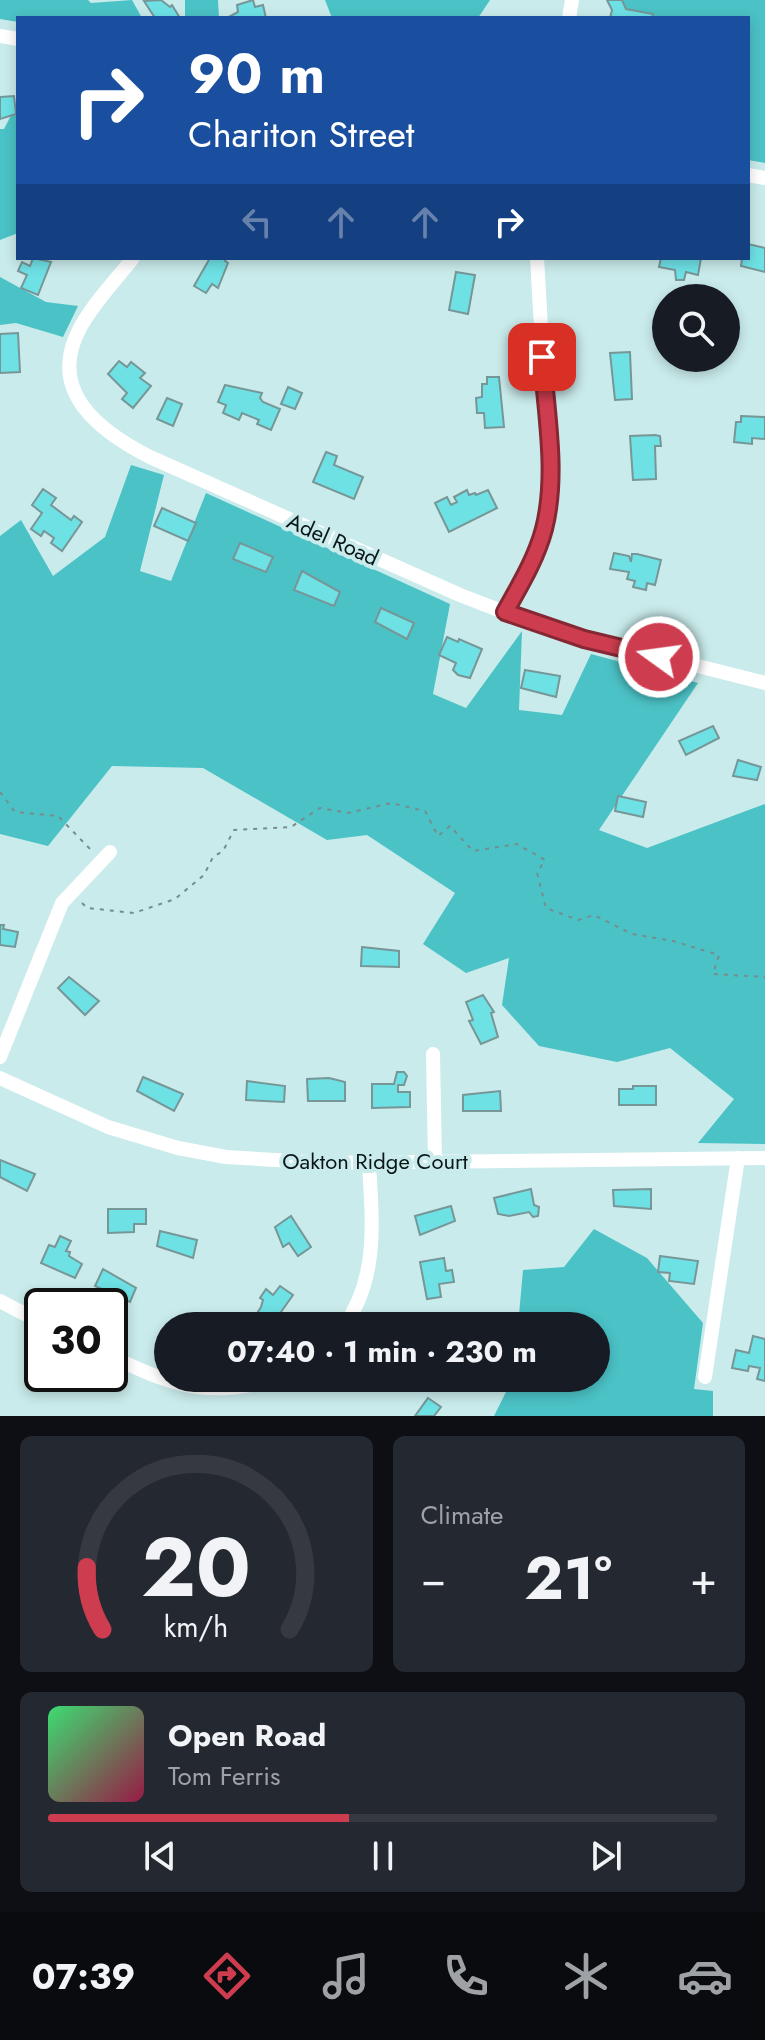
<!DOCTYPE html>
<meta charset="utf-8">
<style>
body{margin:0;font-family:Jost,sans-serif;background:#242831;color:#f1f3f6;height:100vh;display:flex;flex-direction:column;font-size:30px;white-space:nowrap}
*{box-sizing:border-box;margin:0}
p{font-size:26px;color:#9ea1a6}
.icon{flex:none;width:44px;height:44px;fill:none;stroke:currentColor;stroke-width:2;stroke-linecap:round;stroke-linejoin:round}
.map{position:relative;height:1416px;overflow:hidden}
.drawer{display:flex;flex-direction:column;gap:20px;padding:20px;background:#0d0f14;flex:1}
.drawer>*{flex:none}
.banner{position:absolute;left:16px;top:16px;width:734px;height:244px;border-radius:0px;box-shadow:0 4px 12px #0003;background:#1a4fa0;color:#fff;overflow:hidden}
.controls{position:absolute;left:652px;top:284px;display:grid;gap:16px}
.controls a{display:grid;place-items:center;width:88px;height:88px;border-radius:50%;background:#171b24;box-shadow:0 4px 12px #0003;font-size:40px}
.speed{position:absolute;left:24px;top:1288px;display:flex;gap:16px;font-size:40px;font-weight:700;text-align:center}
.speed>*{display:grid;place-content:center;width:104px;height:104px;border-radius:50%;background:#171b24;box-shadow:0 4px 12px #0003;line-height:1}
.speed .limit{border:4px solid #111;border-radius:12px;background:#fff;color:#111}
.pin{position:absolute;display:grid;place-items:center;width:68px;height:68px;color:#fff;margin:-34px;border-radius:16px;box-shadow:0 4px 12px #0006}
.me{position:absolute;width:88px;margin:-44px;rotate:284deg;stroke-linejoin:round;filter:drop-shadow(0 0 6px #0008)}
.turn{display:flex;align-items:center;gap:28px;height:168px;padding:0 40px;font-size:36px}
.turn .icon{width:104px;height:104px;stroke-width:2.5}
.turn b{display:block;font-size:56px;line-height:68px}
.lanes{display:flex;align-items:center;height:76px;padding:0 40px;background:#0003;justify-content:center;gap:40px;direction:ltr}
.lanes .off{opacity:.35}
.big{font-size:60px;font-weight:700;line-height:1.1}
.drawer .widget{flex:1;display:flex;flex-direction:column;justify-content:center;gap:12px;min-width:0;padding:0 28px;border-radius:12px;background:#242831}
.drawer .dial{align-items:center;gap:0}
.dial svg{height:208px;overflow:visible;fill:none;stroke:#363941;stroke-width:7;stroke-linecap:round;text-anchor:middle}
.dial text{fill:#f1f3f6;stroke:none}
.song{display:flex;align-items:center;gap:24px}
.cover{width:96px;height:96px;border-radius:12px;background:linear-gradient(135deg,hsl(140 70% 55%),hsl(340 70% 35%))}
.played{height:8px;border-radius:4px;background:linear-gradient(90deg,#ce3d4f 45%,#363941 45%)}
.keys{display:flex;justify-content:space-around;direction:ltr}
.heat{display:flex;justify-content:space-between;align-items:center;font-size:44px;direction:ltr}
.drawer .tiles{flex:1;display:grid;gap:20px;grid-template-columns:1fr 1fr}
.widget:last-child{grid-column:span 2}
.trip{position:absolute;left:154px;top:1312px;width:456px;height:80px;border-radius:40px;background:#171b24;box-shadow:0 4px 12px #0003;font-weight:700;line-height:80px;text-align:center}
.tabs{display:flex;height:128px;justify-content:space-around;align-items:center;background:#090b0e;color:#9ea1a6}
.tabs .icon{width:56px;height:56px}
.tabs .on{color:#ce3d4f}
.tabs b{font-size:36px;color:#f1f3f6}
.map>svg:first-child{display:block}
.forest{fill:#4bc2c6}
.building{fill:#6ee1e5;stroke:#779697;stroke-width:2}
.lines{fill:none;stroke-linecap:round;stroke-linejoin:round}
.path{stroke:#768d8d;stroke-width:2;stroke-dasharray:4 6;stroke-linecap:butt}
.street{stroke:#fff;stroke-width:14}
.route-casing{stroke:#862833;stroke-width:20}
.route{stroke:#ce3d4f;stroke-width:14}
.labels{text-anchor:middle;stroke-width:8;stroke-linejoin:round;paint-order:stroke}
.street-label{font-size:22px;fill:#0b1717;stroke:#caebeb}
</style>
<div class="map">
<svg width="765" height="1416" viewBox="0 0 765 1416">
<rect width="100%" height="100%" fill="#caebeb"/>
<g class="forest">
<polygon points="0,0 88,0 91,3 132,0 142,18 18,18 18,22 0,19"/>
<polygon points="185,0 218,0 219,18 185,18"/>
<polygon points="325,0 490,0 478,18 332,18"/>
<polygon points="614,0 765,0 765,163 748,160 748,18 642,18"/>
<polygon points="18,102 18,233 0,240 0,129 4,129"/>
<polygon points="0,277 46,302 78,306 63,337 16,323 0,325"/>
<polygon points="131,465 164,475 140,571 171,581 206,493 450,604 433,694 466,708 522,631 519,710 562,715 591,654 698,683 599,830 647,848 765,804 765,1144 698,1143 734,1099 670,1048 617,1062 539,1046 502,1005 509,958 466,973 423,944 455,893 367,835 327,840 203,768 112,766 48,846 0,834 0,536 21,520 53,576 105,537"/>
<polygon points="594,1229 647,1258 703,1323 694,1389 713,1391 713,1416 494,1416 513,1378 596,1378 596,1326 518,1326 523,1270 564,1267"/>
</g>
<g class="building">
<polygon points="161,0 170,7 172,5 180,18 155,18 144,1"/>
<polygon points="253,0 255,7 263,5 266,18 227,18 238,12 237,5"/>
<polygon points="607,0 622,0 626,9 653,14 652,18 610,18 612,10"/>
<polygon points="14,96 16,114 0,119 0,97"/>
<polygon points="748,244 765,248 765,272 741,266 742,258 748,258"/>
<polygon points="33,258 51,262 38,295 21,288 27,275 18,271 22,262 30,266"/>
<polygon points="210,258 227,258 225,261 228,263 218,288 212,284 206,293 194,286"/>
<polygon points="661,258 701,258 698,275 686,272 684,280 676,280 675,270 659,267"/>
<polygon points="456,272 475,275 468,314 449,310"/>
<polygon points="18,333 20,372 0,373 0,334"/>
<polygon points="630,352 632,399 615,400 610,353"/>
<polygon points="119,361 127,367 131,362 145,373 140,378 151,386 133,408 122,399 127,393 108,374"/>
<polygon points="487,377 499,377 504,427 485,428 484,413 477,413 476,398 482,397 482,384 487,384"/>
<polygon points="225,385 262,393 260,398 263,402 280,409 271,430 257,424 259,420 242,413 239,420 223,413 226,405 218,402"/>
<polygon points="288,387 302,393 295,409 281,404"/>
<polygon points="167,398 182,404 173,426 157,419"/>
<polygon points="741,416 765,417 765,439 752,438 752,444 734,442 736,422 741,422"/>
<polygon points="655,435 660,436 661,446 655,446 656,479 633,480 630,436"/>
<polygon points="326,452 337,456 334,465 363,477 354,499 313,482"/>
<polygon points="43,489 56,498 51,505 71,520 74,516 82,522 62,551 51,543 54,538 44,531 41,536 31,529 42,513 32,505"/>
<polygon points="467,490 469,495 475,493 476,495 488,490 497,508 449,532 435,503 447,497 451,505 457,502 454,497"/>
<polygon points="162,508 196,523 188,541 154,526"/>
<polygon points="240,543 273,557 266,572 233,559"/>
<polygon points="614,553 629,556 631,562 632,554 637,554 661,560 655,585 647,583 646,590 633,587 635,581 627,579 629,572 610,569"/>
<polygon points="302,571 340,592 334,606 294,590"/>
<polygon points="381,608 414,623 407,639 375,622"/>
<polygon points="447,637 458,642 459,639 482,649 470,678 458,675 453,670 456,663 439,655"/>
<polygon points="525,670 560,676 556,697 521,688"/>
<polygon points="713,726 719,738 686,755 679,741"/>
<polygon points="738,760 761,767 757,780 733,776"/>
<polygon points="618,796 646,802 643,817 615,811"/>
<polygon points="0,925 4,925 3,929 18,932 15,947 0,945"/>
<polygon points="362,947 399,951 399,967 361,966"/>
<polygon points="69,977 99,1001 85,1015 58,988"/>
<polygon points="483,995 494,1012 491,1013 498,1037 481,1044 469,1021 473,1020 466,1002"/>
<polygon points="397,1072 404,1072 407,1076 404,1085 398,1085 398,1092 410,1092 410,1107 372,1108 372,1084 394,1084"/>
<polygon points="143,1077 183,1094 174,1111 137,1091"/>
<polygon points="329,1078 345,1082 345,1101 308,1101 307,1079"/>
<polygon points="247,1081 285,1086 284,1102 246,1100"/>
<polygon points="633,1086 656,1086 656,1105 619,1105 619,1089 633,1089"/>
<polygon points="500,1091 501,1111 463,1111 463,1095"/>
<polygon points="0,1160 35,1174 27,1191 0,1177"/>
<polygon points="531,1189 534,1205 539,1207 538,1216 533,1217 529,1212 509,1216 498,1214 494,1198"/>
<polygon points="651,1189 651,1209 614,1206 613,1190"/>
<polygon points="451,1206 455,1221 420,1235 415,1216"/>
<polygon points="108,1209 146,1209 146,1224 134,1224 134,1232 108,1233"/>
<polygon points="291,1216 311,1247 298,1256 289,1243 283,1247 275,1227"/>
<polygon points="160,1231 197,1240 193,1258 157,1246"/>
<polygon points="60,1236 71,1241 66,1251 70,1252 69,1256 82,1264 75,1278 41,1263 49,1245 55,1247"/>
<polygon points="660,1256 698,1261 694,1284 669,1281 670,1273 658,1272"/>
<polygon points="444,1258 446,1271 452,1270 454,1282 439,1284 441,1297 427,1299 420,1262"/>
<polygon points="103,1269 136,1288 130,1302 95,1286"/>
<polygon points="280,1286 293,1295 271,1326 265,1321 266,1326 249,1326 261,1307 263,1300 260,1298 266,1289 273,1295"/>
<polygon points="753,1336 765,1339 765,1381 757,1379 760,1368 749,1366 748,1371 732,1368 736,1350 749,1353"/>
<polygon points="428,1398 441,1407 434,1416 415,1416"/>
</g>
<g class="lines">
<g class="path">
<polyline points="0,792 15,812 58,816 91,850"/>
<polyline points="82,903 87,908 134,913 175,899 204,875 213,857 223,851 234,830 291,827 320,808 348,813 391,803 425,811 438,836 450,826 473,851 517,844 545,860 537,873 546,908 578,920 594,915 632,934 673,941 719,955 713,974 765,977"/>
</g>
<g class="street">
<polyline points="569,18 572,0"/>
<polyline points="0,36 18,39"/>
<polyline points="748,175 765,178"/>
<path d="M133,258C116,280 94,302 80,328C46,391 99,431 150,457L460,595L540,626L765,683"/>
<path d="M505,612C528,570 546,533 550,484L537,258"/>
<polyline points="433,1054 435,1162"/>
<polyline points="0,1057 62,903 110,852"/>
<polyline points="0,1078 108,1127 178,1148 226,1157 324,1163 765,1158"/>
<polyline points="0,1301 42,1323"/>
<path d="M344,1326C379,1278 372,1219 369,1163"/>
<path d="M110,1356C172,1385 208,1400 277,1378"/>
<polyline points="705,1377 738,1158"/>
</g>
</g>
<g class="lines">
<defs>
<path id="route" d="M542,357C546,412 558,475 544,529C536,559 520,585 505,612L584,639L659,657"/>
</defs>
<use href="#route" class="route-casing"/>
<use href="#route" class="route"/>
</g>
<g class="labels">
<g class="street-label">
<text transform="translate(333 539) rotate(24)" y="8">Adel Road</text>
<text x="375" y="1169">Oakton Ridge Court</text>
</g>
</g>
</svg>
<div class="controls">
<a><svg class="icon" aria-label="search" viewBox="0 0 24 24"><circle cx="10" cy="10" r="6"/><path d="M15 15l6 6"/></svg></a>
</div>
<div class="speed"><div class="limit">30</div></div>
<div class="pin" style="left:542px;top:357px;background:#d93025"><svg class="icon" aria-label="arrive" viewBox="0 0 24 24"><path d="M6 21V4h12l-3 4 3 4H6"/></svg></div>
<svg class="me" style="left:659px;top:657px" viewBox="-20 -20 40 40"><circle r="17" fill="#ce3d4f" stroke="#fff" stroke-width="3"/><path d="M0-11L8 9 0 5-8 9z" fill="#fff"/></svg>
<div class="trip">07:40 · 1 min · 230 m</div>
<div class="banner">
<div class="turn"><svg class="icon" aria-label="right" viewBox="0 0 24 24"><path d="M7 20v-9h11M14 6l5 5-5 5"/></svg><div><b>90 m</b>Chariton Street</div></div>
<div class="lanes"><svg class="icon off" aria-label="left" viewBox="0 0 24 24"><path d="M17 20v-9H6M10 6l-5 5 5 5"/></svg><svg class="icon off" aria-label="ahead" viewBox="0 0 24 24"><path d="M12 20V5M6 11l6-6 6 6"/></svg><svg class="icon off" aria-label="ahead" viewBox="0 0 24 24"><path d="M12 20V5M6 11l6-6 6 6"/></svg><svg class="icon" aria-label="right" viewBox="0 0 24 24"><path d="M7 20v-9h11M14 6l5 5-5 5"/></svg></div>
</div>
</div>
<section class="drawer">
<div class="tiles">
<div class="widget dial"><svg viewBox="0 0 100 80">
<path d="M14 69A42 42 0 1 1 86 69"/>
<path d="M14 69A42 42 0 0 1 8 45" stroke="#ce3d4f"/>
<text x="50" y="56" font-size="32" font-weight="700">20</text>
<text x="50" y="72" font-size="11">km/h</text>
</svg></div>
<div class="widget"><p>Climate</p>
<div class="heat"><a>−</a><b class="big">21°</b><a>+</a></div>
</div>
<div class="widget">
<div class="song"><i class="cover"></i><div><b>Open Road</b><p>Tom Ferris</p></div></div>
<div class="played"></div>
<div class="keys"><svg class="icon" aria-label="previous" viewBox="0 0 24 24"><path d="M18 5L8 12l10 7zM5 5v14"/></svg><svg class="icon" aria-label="pause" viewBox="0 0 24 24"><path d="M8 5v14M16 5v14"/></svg><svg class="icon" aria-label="next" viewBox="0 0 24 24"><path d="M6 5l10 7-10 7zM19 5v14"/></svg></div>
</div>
</div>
</section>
<nav class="tabs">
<b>07:39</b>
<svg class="icon on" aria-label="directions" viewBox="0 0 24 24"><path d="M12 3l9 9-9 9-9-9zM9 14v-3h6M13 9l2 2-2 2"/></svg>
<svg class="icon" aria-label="music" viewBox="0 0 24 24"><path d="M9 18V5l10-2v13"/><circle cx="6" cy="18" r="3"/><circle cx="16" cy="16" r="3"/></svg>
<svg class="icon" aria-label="phone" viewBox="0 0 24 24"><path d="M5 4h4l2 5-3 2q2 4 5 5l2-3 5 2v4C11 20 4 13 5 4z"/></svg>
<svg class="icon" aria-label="climate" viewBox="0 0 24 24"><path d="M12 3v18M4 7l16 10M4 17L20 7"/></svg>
<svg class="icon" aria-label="car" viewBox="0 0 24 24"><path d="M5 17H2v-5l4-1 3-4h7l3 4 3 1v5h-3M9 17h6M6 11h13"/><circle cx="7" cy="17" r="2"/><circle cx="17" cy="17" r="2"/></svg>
</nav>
